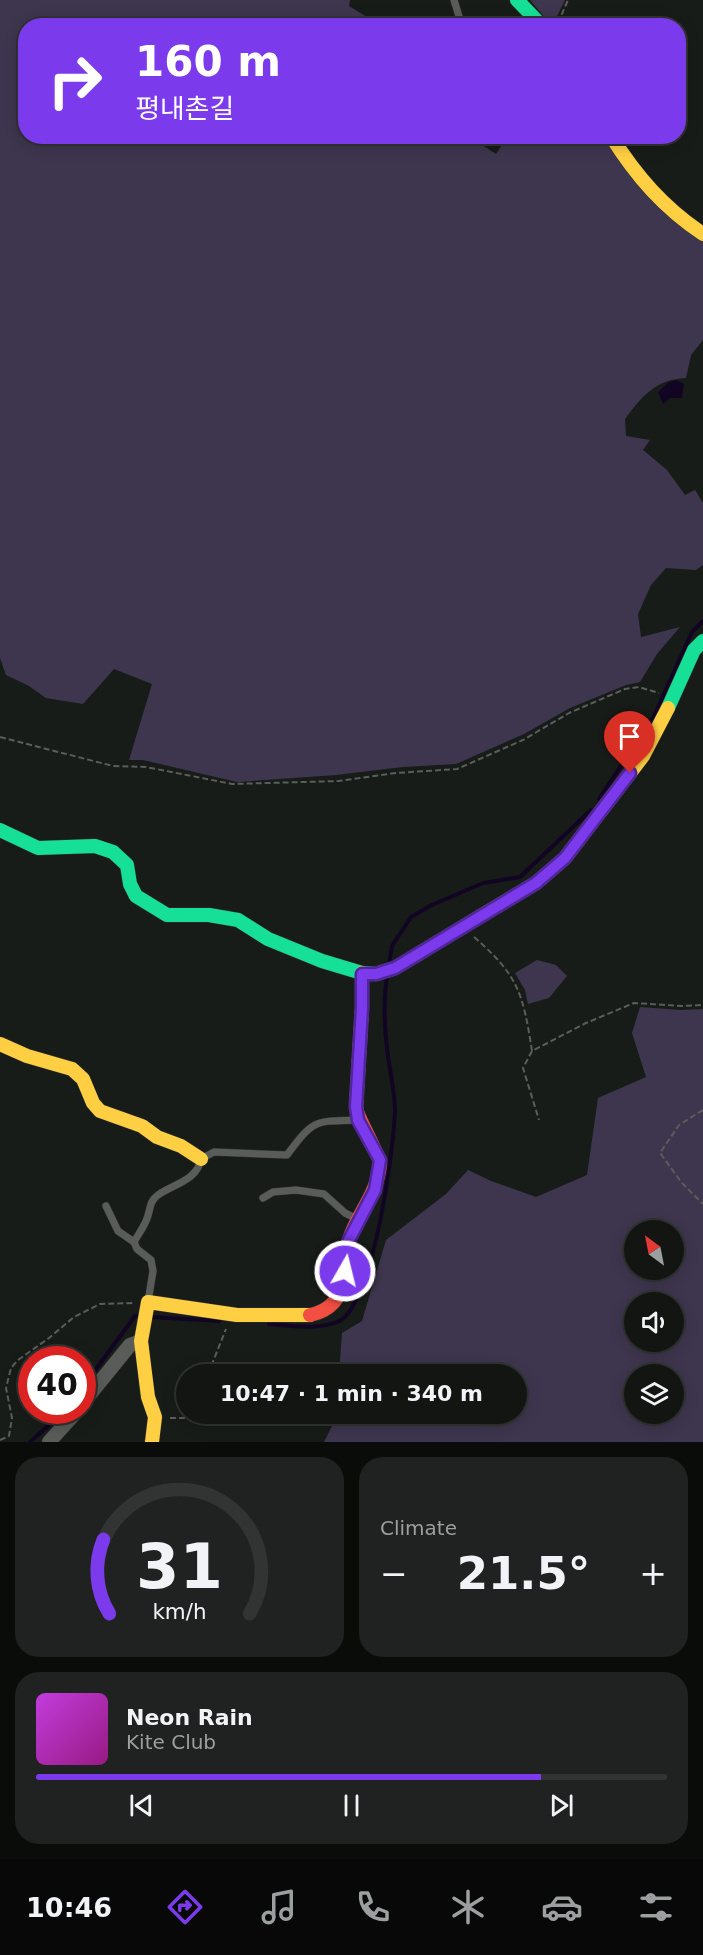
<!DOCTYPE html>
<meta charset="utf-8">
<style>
body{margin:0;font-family:"DejaVu Sans","Noto Sans KR",sans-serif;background:#1f2220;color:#f1f3f6;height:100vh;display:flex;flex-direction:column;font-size:22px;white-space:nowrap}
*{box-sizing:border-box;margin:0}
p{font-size:20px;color:#9c9f9f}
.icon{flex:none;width:33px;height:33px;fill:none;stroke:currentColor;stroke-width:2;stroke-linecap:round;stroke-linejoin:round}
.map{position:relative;height:1442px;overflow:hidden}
.side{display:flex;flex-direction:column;gap:15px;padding:15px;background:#0a0c0a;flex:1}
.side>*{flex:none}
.guide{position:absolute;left:18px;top:18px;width:668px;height:126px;border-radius:24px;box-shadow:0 3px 15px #0003,0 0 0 2px #313432;background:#7c3aed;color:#fff;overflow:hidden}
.needle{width:39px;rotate:328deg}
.buttons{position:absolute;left:624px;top:1220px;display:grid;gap:12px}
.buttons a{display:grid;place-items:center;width:60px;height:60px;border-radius:50%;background:#121512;box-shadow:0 3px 15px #0003,0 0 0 2px #313432;font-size:30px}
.speed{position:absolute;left:18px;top:1346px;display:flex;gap:12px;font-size:30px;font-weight:700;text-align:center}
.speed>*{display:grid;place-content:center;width:78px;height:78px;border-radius:50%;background:#121512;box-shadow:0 3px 15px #0003,0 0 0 2px #313432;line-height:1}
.speed .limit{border:9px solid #d22;background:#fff;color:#111}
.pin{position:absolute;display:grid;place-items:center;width:51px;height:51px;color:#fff;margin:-62px -26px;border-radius:50% 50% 50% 0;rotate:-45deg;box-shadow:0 0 6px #0007}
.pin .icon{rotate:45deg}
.me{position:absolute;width:66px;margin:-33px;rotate:8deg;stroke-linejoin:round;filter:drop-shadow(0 0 4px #0008)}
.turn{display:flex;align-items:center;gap:21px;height:126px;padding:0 18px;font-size:27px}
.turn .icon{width:78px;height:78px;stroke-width:2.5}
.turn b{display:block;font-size:42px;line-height:51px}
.big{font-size:45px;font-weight:700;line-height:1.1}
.side .widget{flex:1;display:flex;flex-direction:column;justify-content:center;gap:9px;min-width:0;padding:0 21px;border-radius:24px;background:#1f2220}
.side .dial{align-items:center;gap:0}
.dial svg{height:156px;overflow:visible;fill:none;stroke:#313432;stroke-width:7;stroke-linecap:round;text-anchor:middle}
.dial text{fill:#f1f3f6;stroke:none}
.song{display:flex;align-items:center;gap:18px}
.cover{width:72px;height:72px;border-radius:9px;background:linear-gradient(135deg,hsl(290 70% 55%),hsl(310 70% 35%))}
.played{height:6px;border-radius:3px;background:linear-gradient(90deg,#7c3aed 80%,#313432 80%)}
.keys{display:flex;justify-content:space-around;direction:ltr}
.heat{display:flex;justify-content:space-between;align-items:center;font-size:33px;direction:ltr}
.side .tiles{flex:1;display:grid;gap:15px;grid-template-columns:1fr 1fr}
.widget:last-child{grid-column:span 2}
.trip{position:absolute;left:176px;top:1364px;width:351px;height:60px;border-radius:30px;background:#121512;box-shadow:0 3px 15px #0003,0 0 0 2px #313432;font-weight:700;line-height:60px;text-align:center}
.tab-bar{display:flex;height:96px;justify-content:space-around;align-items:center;background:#070807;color:#9c9f9f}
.tab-bar .icon{width:42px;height:42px}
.tab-bar .selected{color:#7c3aed}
.tab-bar b{font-size:27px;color:#f1f3f6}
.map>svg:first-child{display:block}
.green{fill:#3e364e;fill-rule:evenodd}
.water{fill:#120423}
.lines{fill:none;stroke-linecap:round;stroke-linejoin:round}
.stream{stroke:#120423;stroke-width:4}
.lane-casing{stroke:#323532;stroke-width:8}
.street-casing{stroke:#323532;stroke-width:15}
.fast-casing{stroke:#323532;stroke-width:15}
.slow-casing{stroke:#323532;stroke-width:15}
.jam-casing{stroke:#323532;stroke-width:15}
.path{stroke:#5a5d5a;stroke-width:2;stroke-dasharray:6 3;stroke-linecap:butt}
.lane{stroke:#595c59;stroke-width:7}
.street{stroke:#595c59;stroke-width:14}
.fast{stroke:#16e098;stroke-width:14}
.slow{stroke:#ffcf43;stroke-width:14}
.jam{stroke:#f24e42;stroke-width:14}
.route-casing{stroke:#51269a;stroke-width:15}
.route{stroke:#7c3aed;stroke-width:10}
</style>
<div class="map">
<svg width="703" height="1442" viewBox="0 0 703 1442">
<rect width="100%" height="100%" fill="#181c18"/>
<g class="green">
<path d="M0,0H350L349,6L380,25L26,26V136H468L496,154L507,137H606L703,241V340L691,355L686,378C656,379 641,397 625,419L626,436L650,440L643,450L667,470L685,495L695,490L703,503V565L696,570L666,568L651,585L638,614L641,637L680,627L657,654L640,682L626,685L570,708L524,734L456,764L403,767L336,775L237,782L143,760H129L152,684L114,669L83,704L46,698L29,686L6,675L0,658Z"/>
<polygon points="530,0 565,0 552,26"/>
<polygon points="537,960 556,965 567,976 549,998 528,1004 525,990 515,973"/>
<path d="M640,1007L681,1010L703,1009V1442H324L336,1418V1413H516V1374H339L342,1333L362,1321L386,1240L446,1194L468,1170L491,1181L536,1197L587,1175L598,1098L646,1077L632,1033ZM634,1230H674V1269H634ZM634,1302H674V1341H634ZM634,1374H674V1413H634Z"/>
</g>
<polygon class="water" points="676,380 684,384 682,398 670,398 663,404 658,392 669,382"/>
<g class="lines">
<g class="stream">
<polyline points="599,799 654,716 692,632 703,621"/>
<polyline points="389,964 392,946 411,917 432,905 483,883 520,877 591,810"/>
<polyline points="152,1317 219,1321"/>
<path d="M269,1324C291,1326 316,1330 337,1322C373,1310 394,1147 395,1110C395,1097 392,1082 390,1069C385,1039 382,1008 387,977"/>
<polyline points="82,1388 135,1316 141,1316"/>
<polyline points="30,1442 66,1410"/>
</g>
<defs>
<g id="lane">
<polyline points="454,0 462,26"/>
<polyline points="263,1198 273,1192 296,1190 324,1194 345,1213 359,1220"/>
<polyline points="106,1206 118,1231 134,1242"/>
<path d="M148,1302L153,1271L151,1260L137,1249L134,1242C138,1235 143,1228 146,1221C151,1211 148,1202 158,1195C173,1184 197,1181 201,1159L214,1152L287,1155C314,1119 314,1121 359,1120"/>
</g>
<g id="street">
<polyline points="82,1404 130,1345 141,1341"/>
<polyline points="49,1442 78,1410"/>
</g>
<g id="fast">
<polyline points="517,0 542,26"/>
<polyline points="668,708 694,650 703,641"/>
<polyline points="0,830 38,848 95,846 113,852 127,865 130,884 136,896 167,915 209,915 238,920 268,939 322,961 362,973 376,974 395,968 481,916"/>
</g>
<g id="slow">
<path d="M611,136C636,176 664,208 703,234"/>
<polyline points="481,916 536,883 565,858 643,756 668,708"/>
<polyline points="0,1044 27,1056 72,1069 83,1079 93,1103 100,1111 142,1126 157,1137 181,1146 201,1159"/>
<polyline points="357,1112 356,1107 362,1008 362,973"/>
<polyline points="152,1442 155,1417 148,1397 141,1341 148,1302 237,1315 310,1315"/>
</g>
<path id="jam" d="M310,1315C320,1313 327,1310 334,1302C348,1284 342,1260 349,1240C358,1212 378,1194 380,1163C380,1158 361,1123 357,1112"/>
</defs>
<use href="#lane" class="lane-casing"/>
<use href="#street" class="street-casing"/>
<use href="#fast" class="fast-casing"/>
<use href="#slow" class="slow-casing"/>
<use href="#jam" class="jam-casing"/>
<g class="path">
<polyline points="558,23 568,0"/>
<polyline points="0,737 113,766 146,767 232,784 339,781 396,773 457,769 523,740 569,713 625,689 639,687 659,693"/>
<path d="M474,937C519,976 523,994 532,1051L586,1023L634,1003L682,1006L703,1005"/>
<polyline points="532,1051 523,1068 539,1120"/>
<polyline points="703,1110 679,1125 660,1153 682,1183 703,1204"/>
<polyline points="208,1374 226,1329"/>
<polyline points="170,1418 186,1418 192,1413"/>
<polyline points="0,1440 9,1436 12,1418 6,1388 11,1368 18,1360 49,1338 74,1317 100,1304 133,1303"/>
</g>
<use href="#lane" class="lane"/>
<use href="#street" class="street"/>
<use href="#fast" class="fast"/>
<use href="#slow" class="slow"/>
<use href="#jam" class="jam"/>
</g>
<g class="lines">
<defs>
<polyline id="route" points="345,1271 349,1240 375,1190 380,1160 358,1120 356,1107 362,1008 362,974 376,974 395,968 536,883 565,858 630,773"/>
</defs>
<use href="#route" class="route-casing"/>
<use href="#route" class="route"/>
</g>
</svg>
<div class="buttons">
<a><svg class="needle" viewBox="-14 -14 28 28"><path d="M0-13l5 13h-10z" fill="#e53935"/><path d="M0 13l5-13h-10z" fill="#9c9f9f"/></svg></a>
<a><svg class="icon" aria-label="sound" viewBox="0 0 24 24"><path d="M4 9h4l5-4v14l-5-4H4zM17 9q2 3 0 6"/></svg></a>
<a><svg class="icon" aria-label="layers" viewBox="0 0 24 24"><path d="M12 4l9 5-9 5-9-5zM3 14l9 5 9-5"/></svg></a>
</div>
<div class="speed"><div class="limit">40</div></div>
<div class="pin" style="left:630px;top:773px;background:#d93025"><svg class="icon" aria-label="arrive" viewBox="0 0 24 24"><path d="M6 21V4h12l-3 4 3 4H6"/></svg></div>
<svg class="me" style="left:345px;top:1271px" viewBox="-20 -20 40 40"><circle r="17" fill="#7c3aed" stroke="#fff" stroke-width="3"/><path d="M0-11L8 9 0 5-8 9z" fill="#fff"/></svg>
<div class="trip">10:47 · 1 min · 340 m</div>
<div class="guide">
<div class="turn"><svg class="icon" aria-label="right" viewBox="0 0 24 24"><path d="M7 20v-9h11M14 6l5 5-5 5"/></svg><div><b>160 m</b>평내촌길</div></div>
</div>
</div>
<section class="side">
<div class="tiles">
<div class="widget dial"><svg viewBox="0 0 100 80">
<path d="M14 69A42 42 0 1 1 86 69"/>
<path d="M14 69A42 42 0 0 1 11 31" stroke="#7c3aed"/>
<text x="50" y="56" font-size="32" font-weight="700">31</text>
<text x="50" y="72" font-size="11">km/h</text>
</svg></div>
<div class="widget"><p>Climate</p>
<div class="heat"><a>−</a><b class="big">21.5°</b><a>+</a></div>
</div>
<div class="widget">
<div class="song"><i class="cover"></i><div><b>Neon Rain</b><p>Kite Club</p></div></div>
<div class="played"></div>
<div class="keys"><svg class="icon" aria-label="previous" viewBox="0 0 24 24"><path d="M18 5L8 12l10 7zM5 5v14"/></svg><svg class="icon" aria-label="pause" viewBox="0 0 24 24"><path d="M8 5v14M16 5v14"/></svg><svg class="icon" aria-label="next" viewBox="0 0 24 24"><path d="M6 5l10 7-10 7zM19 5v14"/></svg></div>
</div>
</div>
</section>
<nav class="tab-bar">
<b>10:46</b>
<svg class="icon selected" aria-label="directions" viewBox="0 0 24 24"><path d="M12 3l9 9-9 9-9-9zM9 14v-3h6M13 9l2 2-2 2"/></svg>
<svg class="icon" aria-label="music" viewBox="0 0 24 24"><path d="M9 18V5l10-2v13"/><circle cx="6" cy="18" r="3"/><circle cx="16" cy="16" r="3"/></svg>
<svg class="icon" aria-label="phone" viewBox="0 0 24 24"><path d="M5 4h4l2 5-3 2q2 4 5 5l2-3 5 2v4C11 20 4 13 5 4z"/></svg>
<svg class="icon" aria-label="climate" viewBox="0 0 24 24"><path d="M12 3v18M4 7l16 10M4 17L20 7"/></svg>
<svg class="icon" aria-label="car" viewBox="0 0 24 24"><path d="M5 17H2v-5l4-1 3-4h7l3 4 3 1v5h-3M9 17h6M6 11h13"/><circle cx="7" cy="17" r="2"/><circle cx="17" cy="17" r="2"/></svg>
<svg class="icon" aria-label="filters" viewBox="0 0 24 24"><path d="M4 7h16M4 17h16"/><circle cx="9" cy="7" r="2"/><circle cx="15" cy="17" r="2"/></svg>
</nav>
